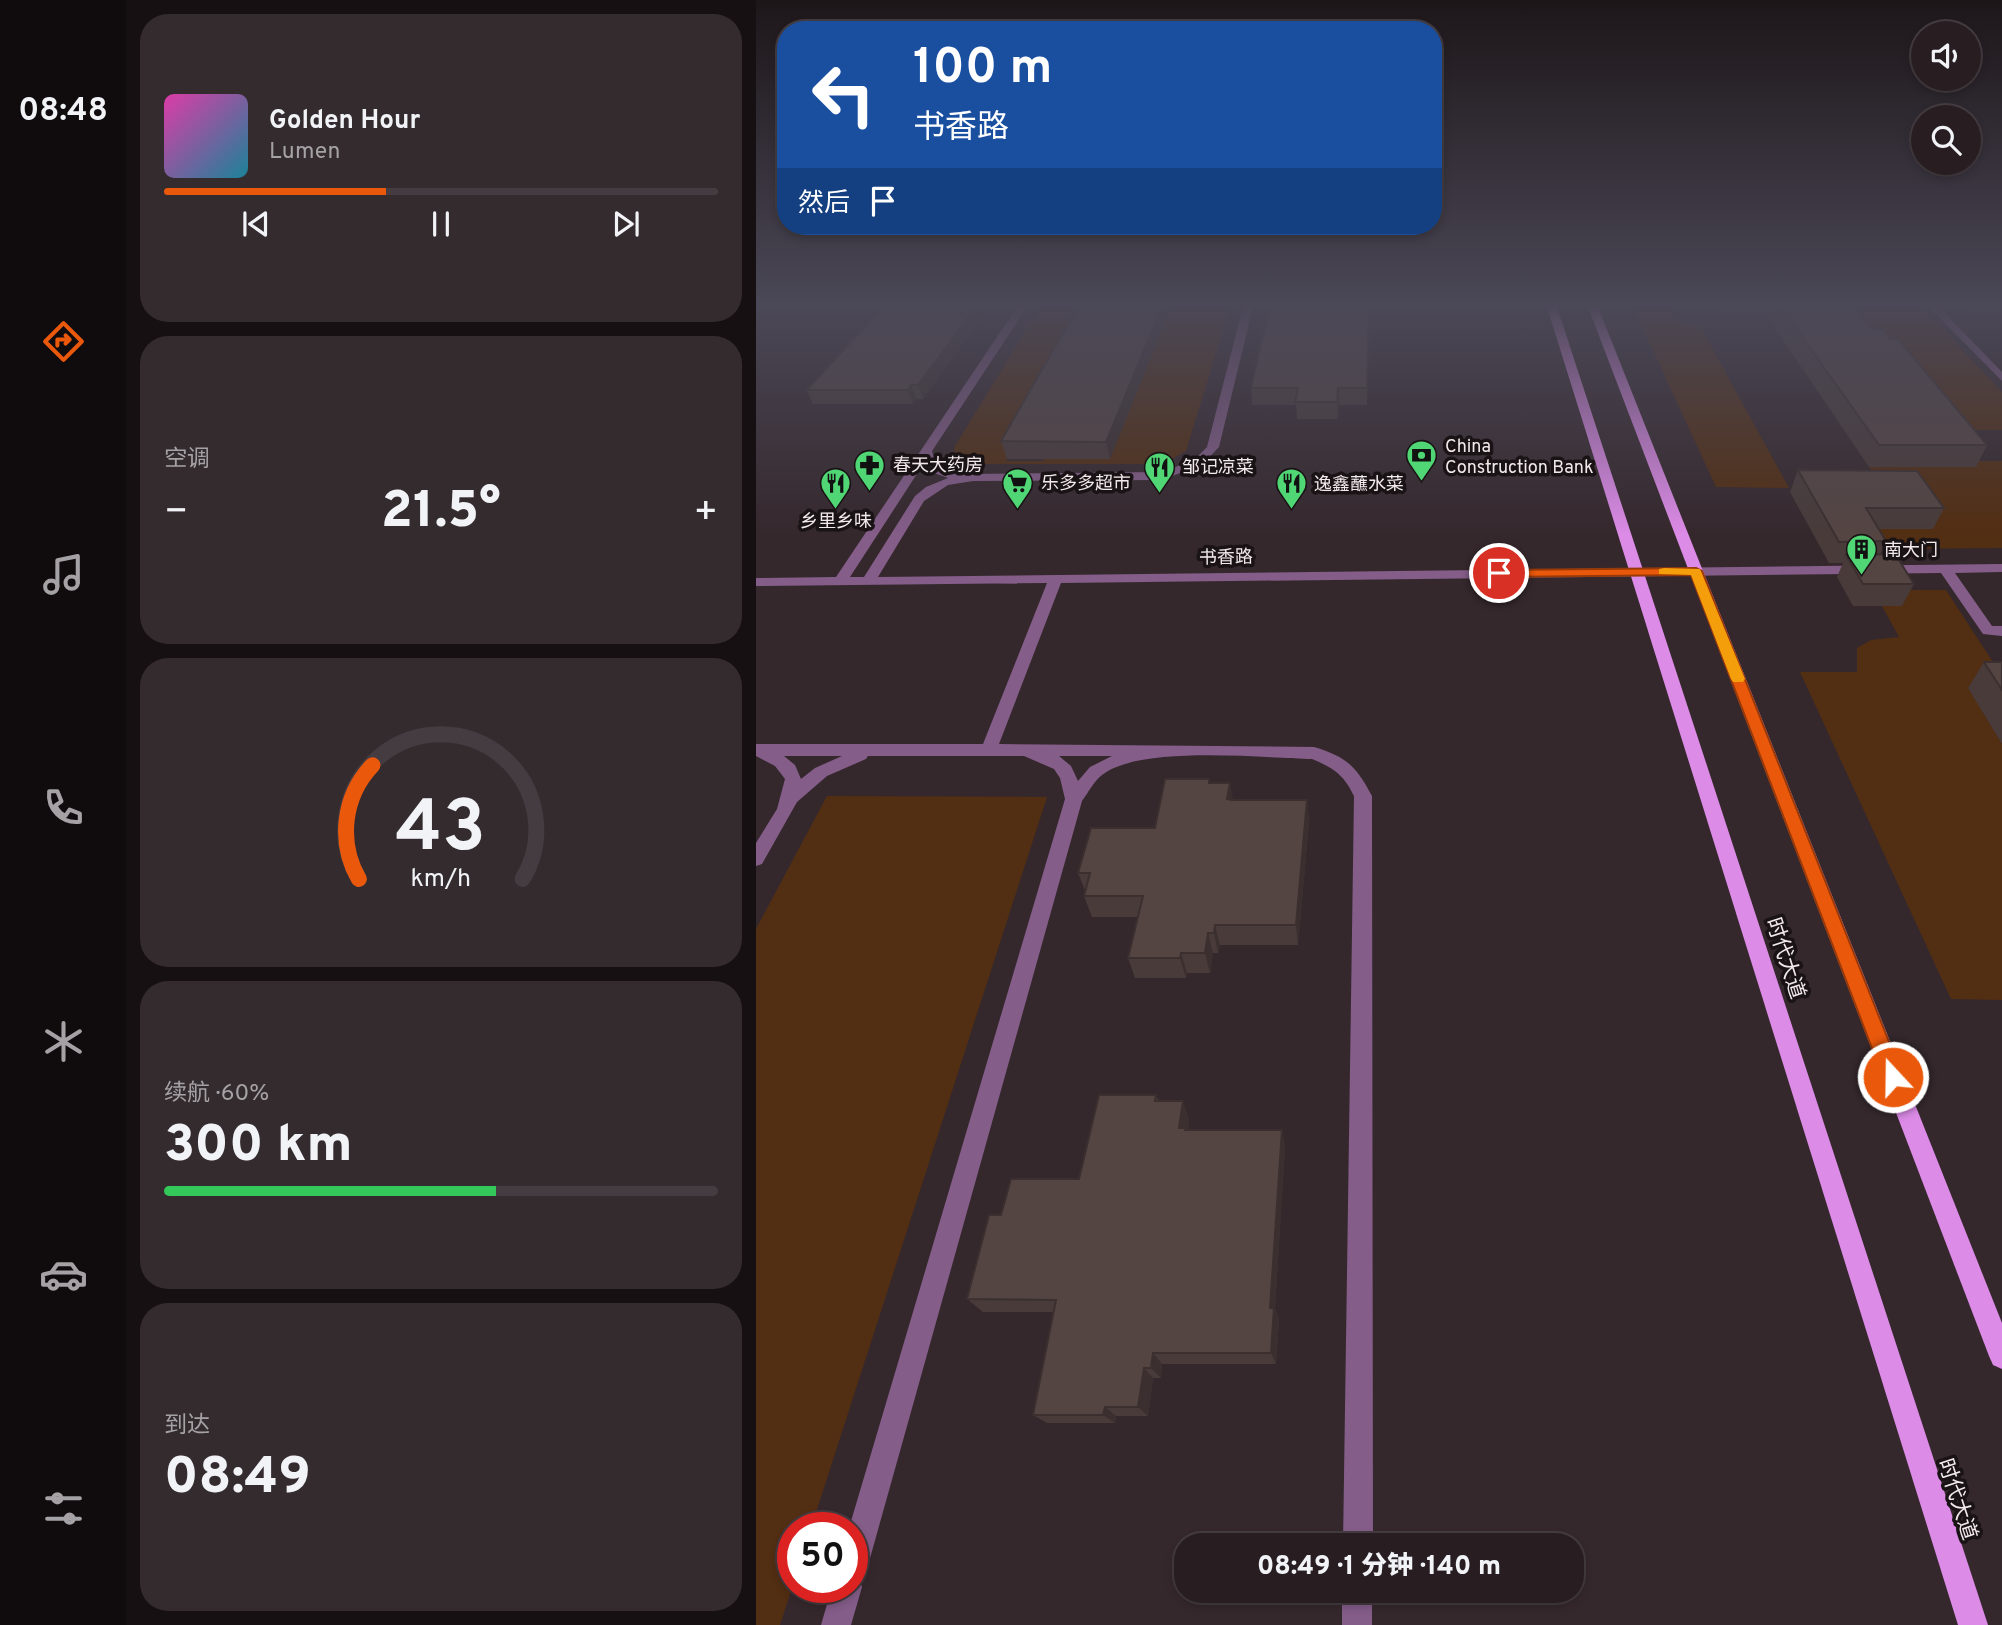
<!DOCTYPE html>
<html lang="zh">
<meta charset="utf-8">
<style>
body{margin:0;font-family:Overpass,"Noto Sans SC",sans-serif;background:#342b2f;color:#f1f3f6;height:100vh;display:flex;flex-direction:column;font-size:26px;white-space:nowrap}
*{box-sizing:border-box;margin:0}
p{font-size:23px;color:#a5a2a5}
.icon{flex:none;width:38px;height:38px;fill:none;stroke:currentColor;stroke-width:2;stroke-linecap:round;stroke-linejoin:round}
.map{position:relative;flex:1;overflow:hidden}
.sheet{display:flex;flex-direction:column;gap:14px;padding:14px;background:#161013;width:630px}
.sheet>*{flex:none}
.top-card{position:absolute;left:21px;top:21px;width:665px;height:214px;border-radius:28px;box-shadow:0 4px 10px #0003,0 0 0 2px #443c40;background:#1a4fa0;color:#fff;overflow:hidden}
.controls{position:absolute;left:1155px;top:21px;display:grid;gap:14px}
.controls a{display:grid;place-items:center;width:70px;height:70px;border-radius:50%;background:#281e22;box-shadow:0 4px 10px #0003,0 0 0 2px #443c40;font-size:35px}
.speed{position:absolute;left:21px;top:1512px;display:flex;gap:14px;font-size:35px;font-weight:700;text-align:center}
.speed>*{display:grid;place-content:center;width:91px;height:91px;border-radius:50%;background:#281e22;box-shadow:0 4px 10px #0003,0 0 0 2px #443c40;line-height:1}
.speed .limit{border:10px solid #d22;background:#fff;color:#111}
.pin{position:absolute;display:grid;place-items:center;width:60px;height:60px;color:#fff;margin:-30px;border:4px solid #fff;border-radius:50%;box-shadow:0 2px 7px #0007}
.me{position:absolute;width:77px;margin:-38px;rotate:339deg;stroke-linejoin:round;filter:drop-shadow(0 0 5px #0008)}
.turn{display:flex;align-items:center;gap:24px;height:147px;padding:0 21px;font-size:32px}
.turn .icon{width:91px;height:91px;stroke-width:2.5}
.turn b{display:block;font-size:49px;line-height:60px}
.then{display:flex;align-items:center;height:66px;padding:0 21px;background:#0003;gap:14px;font-size:26px}
.big{font-size:52px;font-weight:800;line-height:1.1}
.sheet .card{flex:1;display:flex;flex-direction:column;justify-content:center;gap:10px;min-width:0;padding:0 24px;border-radius:28px;background:#342b2f}
.sheet .dial{align-items:center;gap:0}
.dial svg{height:182px;overflow:visible;fill:none;stroke:#443c40;stroke-width:7;stroke-linecap:round;text-anchor:middle}
.dial text{fill:#f1f3f6;stroke:none}
.song{display:flex;align-items:center;gap:21px}
.cover{width:84px;height:84px;border-radius:10px;background:linear-gradient(135deg,hsl(320 70% 55%),hsl(190 70% 35%))}
.played{height:7px;border-radius:4px;background:linear-gradient(90deg,#ea580c 40%,#443c40 40%)}
.keys{display:flex;justify-content:space-around;direction:ltr}
.heat{display:flex;justify-content:space-between;align-items:center;font-size:38px;direction:ltr}
.charge{height:10px;border-radius:5px;background:linear-gradient(90deg,#34c759 60%,#443c40 0)}
.trip{position:absolute;left:418px;top:1533px;width:410px;height:70px;border-radius:28px;background:#281e22;box-shadow:0 4px 10px #0003,0 0 0 2px #443c40;font-weight:800;line-height:70px;text-align:center}
main{display:flex;flex:1;min-height:0}
.tabs{display:flex;flex-direction:column;width:126px;justify-content:space-around;align-items:center;background:#100c0e;color:#a5a2a5}
.tabs .icon{width:49px;height:49px}
.tabs .current{color:#ea580c}
.tabs b{font-size:32px;color:#f1f3f6}
.map>svg:first-child{display:block}
.green{fill:#522e12;fill-rule:evenodd}
.lines{fill:none;stroke-linecap:round;stroke-linejoin:round}
.minor{fill:#845d89;fill-rule:evenodd}
.major{fill:#dc8be7;fill-rule:evenodd}
.wall{fill:#483b3a}
.shaded-wall{fill:#3b302f}
.building{fill:#544543;stroke:#3b302f;stroke-width:2}
.route{fill:#ea580c;stroke:#983908;stroke-width:2}
.slow{fill:#f59e0b}
.labels{text-anchor:middle;stroke-width:7;stroke-linejoin:round;paint-order:stroke}
.far-poi-label{font-size:18px;fill:#f2e9ec;stroke:#191315;text-anchor:start}
.far-street-label{font-size:18px;fill:#f2e9ec;stroke:#191315}
.street-label{font-size:21px;fill:#f2e9ec;stroke:#191315}
</style>
<main>
<nav class="tabs">
<b>08:48</b>
<svg class="icon current" aria-label="directions" viewBox="0 0 24 24"><path d="M12 3l9 9-9 9-9-9zM9 14v-3h6M13 9l2 2-2 2"/></svg>
<svg class="icon" aria-label="music" viewBox="0 0 24 24"><path d="M9 18V5l10-2v13"/><circle cx="6" cy="18" r="3"/><circle cx="16" cy="16" r="3"/></svg>
<svg class="icon" aria-label="phone" viewBox="0 0 24 24"><path d="M5 4h4l2 5-3 2q2 4 5 5l2-3 5 2v4C11 20 4 13 5 4z"/></svg>
<svg class="icon" aria-label="climate" viewBox="0 0 24 24"><path d="M12 3v18M4 7l16 10M4 17L20 7"/></svg>
<svg class="icon" aria-label="car" viewBox="0 0 24 24"><path d="M5 17H2v-5l4-1 3-4h7l3 4 3 1v5h-3M9 17h6M6 11h13"/><circle cx="7" cy="17" r="2"/><circle cx="17" cy="17" r="2"/></svg>
<svg class="icon" aria-label="filters" viewBox="0 0 24 24"><path d="M4 7h16M4 17h16"/><circle cx="9" cy="7" r="2"/><circle cx="15" cy="17" r="2"/></svg>
</nav>
<section class="sheet">
<div class="card">
<div class="song"><i class="cover"></i><div><b>Golden Hour</b><p>Lumen</p></div></div>
<div class="played"></div>
<div class="keys"><svg class="icon" aria-label="previous" viewBox="0 0 24 24"><path d="M18 5L8 12l10 7zM5 5v14"/></svg><svg class="icon" aria-label="pause" viewBox="0 0 24 24"><path d="M8 5v14M16 5v14"/></svg><svg class="icon" aria-label="next" viewBox="0 0 24 24"><path d="M6 5l10 7-10 7zM19 5v14"/></svg></div>
</div>
<div class="card"><p>空调</p>
<div class="heat"><a>−</a><b class="big">21.5°</b><a>+</a></div>
</div>
<div class="card dial"><svg viewBox="0 0 100 80">
<path d="M14 69A42 42 0 1 1 86 69"/>
<path d="M14 69A42 42 0 0 1 20 19" stroke="#ea580c"/>
<text x="50" y="56" font-size="32" font-weight="700">43</text>
<text x="50" y="72" font-size="11">km/h</text>
</svg></div>
<div class="card"><p>续航 · 60%</p><b class="big">300 km</b><div class="charge"></div></div>
<div class="card"><p>到达</p><b class="big">08:49</b></div>
</section>
<div class="map">
<svg width="1246" height="1625" viewBox="0 0 1246 1625">
<rect width="100%" height="100%" fill="#35282d"/>
<g class="green">
<path d="M284,307H474L430,451L414,460L395,464H223L203,459L198,451L199,446ZM374,407L366,428H352L363,436L354,459L289,457L287,461H250L255,451Z"/>
<polygon points="877,307 916,307 926,326 944,326 1033,488 960,487"/>
<polygon points="1075,307 1166,307 1246,392 1246,430 1191,430"/>
<polygon points="1109,461 1171,462 1174,467 1220,467 1217,461 1246,461 1246,548 1112,549 1100,529 1176,529 1130,492"/>
<polygon points="1137,590 1190,590 1246,676 1213,688 1246,744 1246,1000 1195,999 1044,672 1101,672 1101,648 1115,640 1143,637 1126,606"/>
<polygon points="71,796 291,797 55,1528 37,1528 37,1585 24,1625 0,1625 0,929"/>
</g>
<g class="lines">
<g class="minor">
<path d="M261,307H271L176,451C180,471 194,469 211,474L404,472L437,461L451,447L487,307H497L463,447L445,466L404,480L217,481L192,485L168,501L122,577L1246,564V572L1199,573L1236,626H1246V636L1227,634L1185,573L305,583L243,744L558,747C591,757 600,766 616,796L617,1545H587L598,796C588,775 578,768 556,759C506,758 384,745 346,775C338,781 332,793 326,801L111,1569L104,1581L106,1587L95,1625H65L76,1587H96V1528H93L309,799L304,778L298,769L268,756H112L110,759L71,776L41,802L6,864L0,866V843L21,809L29,779L19,766L0,756V744H227L291,583L0,586V578L80,577ZM168,463L178,473L192,478L170,487L159,496L108,577H94ZM28,756H86L59,768L45,779L39,765ZM303,756H356L334,767L322,781L315,766Z"/>
<polygon points="1173,307 1183,307 1246,372 1246,381"/>
<rect x="586" y="1591" width="30" height="34"/>
</g>
<g class="major">
<polygon points="791,307 801,307 1232,1625 1202,1625"/>
<polygon points="832,307 842,307 1246,1323 1246,1369 1237,1365 1233,1356"/>
</g>
</g>
<g class="wall">
<polygon points="233,307 167,399 161,399 157,404 57,404 51,390"/>
<polygon points="614,307 611,405 583,405 582,419 541,419 540,405 496,405 495,388"/>
<polygon points="955,307 1098,307 1116,329 1231,445 1220,467 1113,467 1010,315 959,314"/>
<polygon points="1208,307 1246,307 1246,311 1211,311"/>
<polygon points="413,310 354,459 251,459 245,441"/>
<polygon points="1042,470 1188,508 1177,529 1123,529 1130,541 1124,555 1158,584 1146,606 1097,606 1081,577 1087,563 1073,563 1034,492"/>
<polygon points="1228,662 1246,662 1246,744 1212,688"/>
<polygon points="453,779 454,783 477,800 551,800 553,822 542,945 464,945 462,953 457,953 454,973 431,973 430,978 379,978 372,958 382,917 336,917 328,896 329,890 322,873 399,828"/>
<polygon points="400,1095 403,1101 433,1118 432,1130 526,1130 529,1147 519,1308 523,1320 520,1364 406,1364 405,1378 397,1378 392,1416 360,1416 359,1423 291,1423 277,1415 298,1312 227,1312 211,1299 245,1215 323,1179"/>
</g>
<g class="shaded-wall">
<polygon points="220,307 233,307 167,399 162,385"/>
<polygon points="406,307 415,307 354,459 350,442"/>
<polygon points="155,385 161,399 157,404 152,390"/>
<polygon points="582,388 583,405 582,419 581,402"/>
<polygon points="474,783 478,805 471,799"/>
<polygon points="551,800 553,822 542,945 540,925"/>
<polygon points="459,925 464,945 462,953 458,933"/>
<polygon points="452,933 457,953 454,973 449,953"/>
<polygon points="425,953 431,973 430,978 424,958"/>
<polygon points="427,1101 433,1118 431,1133 423,1128"/>
<polygon points="526,1130 529,1147 519,1308 523,1320 520,1364 515,1353 514,1308"/>
<polygon points="397,1353 406,1364 405,1378 395,1368"/>
<polygon points="388,1368 397,1378 392,1416 382,1407"/>
<polygon points="349,1407 360,1416 359,1423 347,1415"/>
</g>
<g class="building">
<polygon points="127,307 220,307 162,385 155,385 152,390 51,390"/>
<polygon points="322,307 406,307 350,442 245,441"/>
<polygon points="513,307 613,307 611,388 582,388 581,402 539,402 542,388 495,388"/>
<polygon points="1025,307 1098,307 1116,329 1126,329 1135,339 1142,339 1231,445 1123,445"/>
<polygon points="1042,470 1161,471 1188,508 1110,508 1130,541 1083,542"/>
<polygon points="1139,554 1158,584 1107,584 1090,555"/>
<polygon points="1228,662 1246,662 1246,690"/>
<polygon points="409,779 453,779 453,783 474,783 471,799 476,800 551,800 540,925 459,925 458,933 452,933 449,953 425,953 424,958 372,958 387,896 328,896 334,873 322,873 335,828 399,828"/>
<polygon points="343,1095 400,1095 399,1101 427,1101 423,1128 429,1128 429,1130 526,1130 514,1308 518,1308 515,1353 397,1353 395,1368 388,1368 382,1407 349,1407 347,1415 277,1415 300,1300 211,1299 233,1215 245,1215 255,1179 323,1179"/>
</g>
<linearGradient id="sky" x2="0" y2="1"><stop stop-color="#1d1619"/><stop offset="0.57" stop-color="#4b4857"/><stop offset="1" stop-color="#4b4857" stop-opacity="0"/></linearGradient>
<rect width="1246" height="535" fill="url(#sky)"/>
<polygon class="route" points="940,568 946,571 1147,1077 1144,1084 1137,1087 1130,1084 1127,1077 935,575 743,577 737,573 743,570"/>
<polygon class="slow" points="908,568 944,569 989,679 987,682 977,682 975,679 935,575 903,574 903,569"/>
<defs>
<symbol id="bank-pin" viewBox="-11 -11 22 30"><path d="M0 17L-7.5 6A9.5 9.5 0 1 1 7.5 6Z" fill="#50d674" stroke="#191315"/><path d="M-6-4H6V4H-6ZM0-2.3a2.3 2.3 0 1 0 0 4.6a2.3 2.3 0 1 0 0-4.6Z" fill="#111"/></symbol>
<symbol id="pharmacy-pin" viewBox="-11 -11 22 30"><path d="M0 17L-7.5 6A9.5 9.5 0 1 1 7.5 6Z" fill="#50d674" stroke="#191315"/><path d="M-2-6h4v4h4v4h-4v4h-4v-4h-4v-4h4Z" fill="#111"/></symbol>
<symbol id="restaurant-pin" viewBox="-11 -11 22 30"><path d="M0 17L-7.5 6A9.5 9.5 0 1 1 7.5 6Z" fill="#50d674" stroke="#191315"/><path d="M-5-6h1v4h1v-4h1v4h1v-4h1v5L-1.5 .5V6h-2V.5L-5-1ZM5-6V6H3V1.5H1.5Q1.5-4 5-6Z" fill="#111"/></symbol>
<symbol id="supermarket-pin" viewBox="-11 -11 22 30"><path d="M0 17L-7.5 6A9.5 9.5 0 1 1 7.5 6Z" fill="#50d674" stroke="#191315"/><path d="M-6-5.5h2.5l.6 2H6L4.5 2H-2.5L-4.4-4H-6ZM-1.5 3.2a1.3 1.3 0 1 0 .1 0ZM3 3.2a1.3 1.3 0 1 0 .1 0Z" fill="#111"/></symbol>
<symbol id="building-pin" viewBox="-11 -11 22 30"><path d="M0 17L-7.5 6A9.5 9.5 0 1 1 7.5 6Z" fill="#50d674" stroke="#191315"/><path d="M-4-6H4V6H1V3H-1V6H-4ZM-2.5-4.3h1.7v1.8h-1.7ZM.8-4.3h1.7v1.8H.8ZM-2.5-1h1.7V.8h-1.7ZM.8-1h1.7V.8H.8Z" fill="#111"/></symbol>
</defs>
<g fill-rule="evenodd">
<use href="#bank-pin" x="648" y="438" width="35" height="47"/>
<use href="#pharmacy-pin" x="96" y="448" width="35" height="47"/>
<use href="#restaurant-pin" x="386" y="450" width="35" height="47"/>
<use href="#restaurant-pin" x="62" y="466" width="35" height="47"/>
<use href="#supermarket-pin" x="244" y="466" width="35" height="47"/>
<use href="#restaurant-pin" x="518" y="466" width="35" height="47"/>
<use href="#building-pin" x="1088" y="532" width="35" height="47"/>
</g>
<g class="labels">
<g class="far-poi-label">
<text x="689" y="452">China<tspan x="689" dy="21">Construction Bank</tspan></text>
<text x="137" y="471">春天大药房</text>
<text x="426" y="473">邹记凉菜</text>
<text x="285" y="489">乐多多超市</text>
<text x="558" y="490">逸鑫蘸水菜</text>
<text x="80" y="527" text-anchor="middle">乡里乡味</text>
<text x="1128" y="556">南大门</text>
</g>
<g class="far-street-label">
<text transform="translate(470 557) rotate(-1)" y="6">书香路</text>
</g>
<g class="street-label">
<text transform="translate(1030 958) rotate(72)" y="7">时代大道</text>
<text transform="translate(1202 1499) rotate(72)" y="7">时代大道</text>
</g>
</g>
</svg>
<div class="controls">
<a><svg class="icon" aria-label="sound" viewBox="0 0 24 24"><path d="M4 9h4l5-4v14l-5-4H4zM17 9q2 3 0 6"/></svg></a>
<a><svg class="icon" aria-label="search" viewBox="0 0 24 24"><circle cx="10" cy="10" r="6"/><path d="M15 15l6 6"/></svg></a>
</div>
<div class="speed"><div class="limit">50</div></div>
<div class="pin" style="left:743px;top:573px;background:#d93025"><svg class="icon" aria-label="arrive" viewBox="0 0 24 24"><path d="M6 21V4h12l-3 4 3 4H6"/></svg></div>
<svg class="me" style="left:1137px;top:1077px" viewBox="-20 -20 40 40"><circle r="17" fill="#ea580c" stroke="#fff" stroke-width="3"/><path d="M0-11L8 9 0 5-8 9z" fill="#fff"/></svg>
<div class="trip">08:49 · 1 分钟 · 140 m</div>
<div class="top-card">
<div class="turn"><svg class="icon" aria-label="left" viewBox="0 0 24 24"><path d="M17 20v-9H6M10 6l-5 5 5 5"/></svg><div><b>100 m</b>书香路</div></div>
<div class="then">然后<svg class="icon" aria-label="arrive" viewBox="0 0 24 24"><path d="M6 21V4h12l-3 4 3 4H6"/></svg></div>
</div>
</div>
</main>
